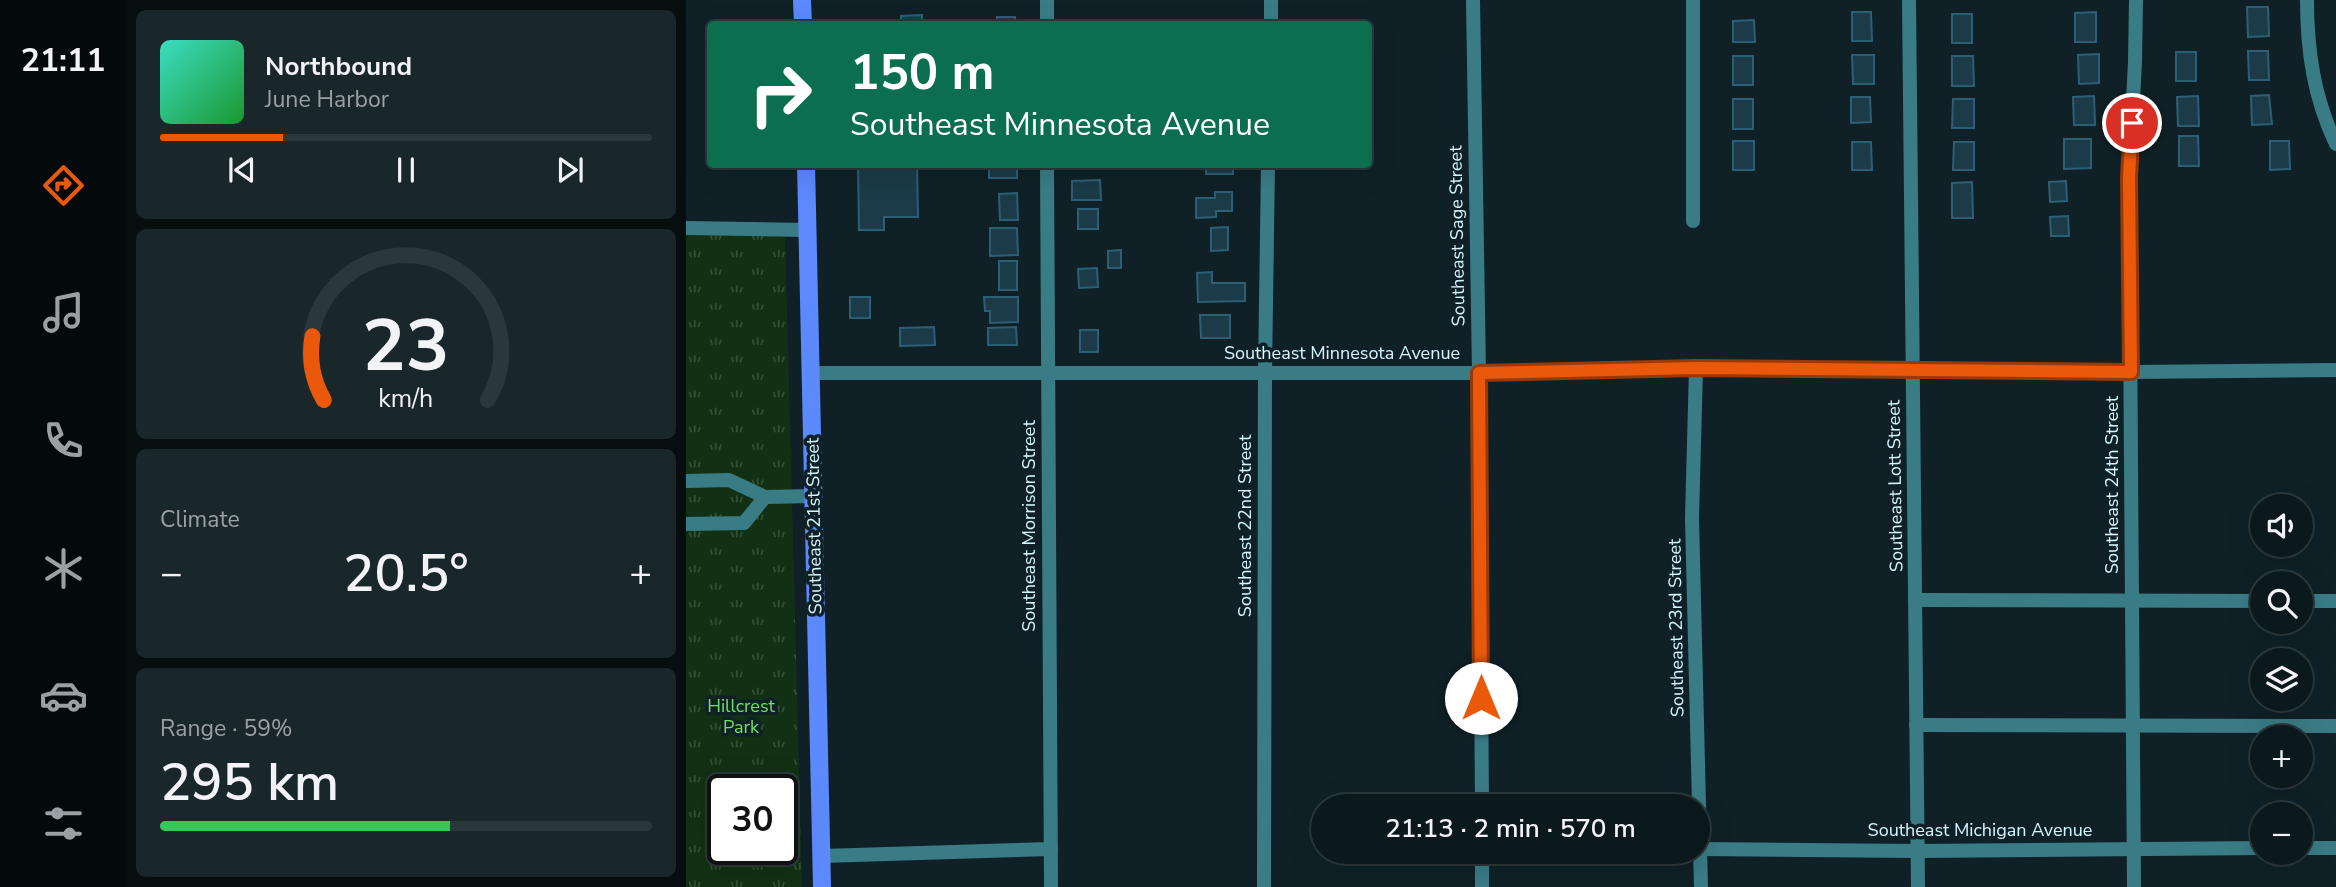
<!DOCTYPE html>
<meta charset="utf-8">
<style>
body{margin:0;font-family:"Nunito Sans",sans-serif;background:#19262a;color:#f1f3f6;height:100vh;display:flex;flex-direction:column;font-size:26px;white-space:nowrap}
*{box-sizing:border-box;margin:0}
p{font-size:23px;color:#9aa0a4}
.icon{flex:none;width:38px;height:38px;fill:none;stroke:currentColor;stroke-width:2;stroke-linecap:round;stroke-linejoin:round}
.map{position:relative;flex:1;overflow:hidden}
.details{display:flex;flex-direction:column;gap:10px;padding:10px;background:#060e10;width:560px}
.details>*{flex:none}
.banner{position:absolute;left:21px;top:21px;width:665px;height:147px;border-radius:7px;box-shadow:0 7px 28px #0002,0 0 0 2px #2b383b;background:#0b6e4f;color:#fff;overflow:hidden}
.buttons{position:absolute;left:1564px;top:494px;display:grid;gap:14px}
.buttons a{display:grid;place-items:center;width:63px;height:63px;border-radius:50%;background:#0b191d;box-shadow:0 7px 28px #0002,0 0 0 2px #2b383b;font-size:35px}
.speed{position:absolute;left:21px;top:774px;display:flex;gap:14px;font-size:35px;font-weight:700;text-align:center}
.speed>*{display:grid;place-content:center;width:91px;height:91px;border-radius:50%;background:#0b191d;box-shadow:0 7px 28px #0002,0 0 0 2px #2b383b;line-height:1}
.speed .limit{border:4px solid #111;border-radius:10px;background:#fff;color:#111}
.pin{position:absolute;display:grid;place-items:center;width:60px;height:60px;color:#fff;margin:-30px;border:4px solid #fff;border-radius:50%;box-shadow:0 2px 7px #0007}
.me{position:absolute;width:77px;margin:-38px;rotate:0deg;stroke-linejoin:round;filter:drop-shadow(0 0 5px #0008)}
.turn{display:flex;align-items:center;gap:24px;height:147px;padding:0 28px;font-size:32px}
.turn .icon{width:91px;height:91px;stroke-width:2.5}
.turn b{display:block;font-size:49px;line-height:60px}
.big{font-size:52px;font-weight:600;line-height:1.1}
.details .tile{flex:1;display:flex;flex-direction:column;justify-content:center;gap:10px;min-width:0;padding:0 24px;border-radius:10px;background:#19262a}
.details .dial{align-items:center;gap:0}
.dial svg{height:182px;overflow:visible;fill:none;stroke:#2b383b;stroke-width:7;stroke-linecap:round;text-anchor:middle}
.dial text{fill:#f1f3f6;stroke:none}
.song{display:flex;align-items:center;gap:21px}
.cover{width:84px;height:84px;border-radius:10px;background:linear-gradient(135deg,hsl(170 70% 55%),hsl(130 70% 35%))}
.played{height:7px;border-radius:4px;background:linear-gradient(90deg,#ea580c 25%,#2b383b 25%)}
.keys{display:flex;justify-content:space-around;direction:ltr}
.heat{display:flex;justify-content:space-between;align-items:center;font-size:38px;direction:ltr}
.charge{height:10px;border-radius:5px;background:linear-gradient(90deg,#34c759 59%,#2b383b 0)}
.trip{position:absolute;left:625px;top:794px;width:399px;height:70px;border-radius:35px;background:#0b191d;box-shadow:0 7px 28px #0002,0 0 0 2px #2b383b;font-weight:600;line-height:70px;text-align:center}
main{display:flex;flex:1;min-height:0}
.tabs{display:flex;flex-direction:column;width:126px;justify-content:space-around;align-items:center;background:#040a0c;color:#9aa0a4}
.tabs .icon{width:49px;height:49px}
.tabs .on{color:#ea580c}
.tabs b{font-size:32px;color:#f1f3f6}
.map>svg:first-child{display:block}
.park{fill:url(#park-tufts);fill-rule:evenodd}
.building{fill:#1b3b48;stroke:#2d5f74;stroke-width:2}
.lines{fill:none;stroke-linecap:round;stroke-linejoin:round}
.minor{stroke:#3a7c86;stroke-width:14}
.major{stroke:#5d89ff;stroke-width:18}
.route-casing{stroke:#983908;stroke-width:18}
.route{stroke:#ea580c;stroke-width:12}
.labels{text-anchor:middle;stroke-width:7;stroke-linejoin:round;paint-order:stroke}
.street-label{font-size:18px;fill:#d6f6ff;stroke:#0f2127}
.park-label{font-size:18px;fill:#73e160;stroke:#0f2127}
</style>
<main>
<nav class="tabs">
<b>21:11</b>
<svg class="icon on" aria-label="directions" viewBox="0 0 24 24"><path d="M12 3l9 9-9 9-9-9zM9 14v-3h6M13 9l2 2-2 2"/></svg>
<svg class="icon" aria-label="music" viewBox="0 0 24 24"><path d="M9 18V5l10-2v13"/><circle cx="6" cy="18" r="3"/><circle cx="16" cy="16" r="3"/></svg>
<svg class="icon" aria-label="phone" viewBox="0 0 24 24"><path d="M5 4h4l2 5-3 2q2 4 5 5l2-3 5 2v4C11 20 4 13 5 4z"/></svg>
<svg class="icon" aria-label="climate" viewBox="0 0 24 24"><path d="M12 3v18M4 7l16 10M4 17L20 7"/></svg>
<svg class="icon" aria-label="car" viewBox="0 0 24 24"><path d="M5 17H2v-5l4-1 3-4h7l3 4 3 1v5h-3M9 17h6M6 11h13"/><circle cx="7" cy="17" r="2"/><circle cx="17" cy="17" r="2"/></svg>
<svg class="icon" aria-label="filters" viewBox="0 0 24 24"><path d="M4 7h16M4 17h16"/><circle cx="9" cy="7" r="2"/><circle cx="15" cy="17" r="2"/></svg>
</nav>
<section class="details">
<div class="tile">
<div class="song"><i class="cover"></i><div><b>Northbound</b><p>June Harbor</p></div></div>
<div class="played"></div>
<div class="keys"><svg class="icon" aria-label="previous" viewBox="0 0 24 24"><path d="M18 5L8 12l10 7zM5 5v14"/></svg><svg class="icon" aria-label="pause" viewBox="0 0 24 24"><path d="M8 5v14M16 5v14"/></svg><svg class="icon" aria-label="next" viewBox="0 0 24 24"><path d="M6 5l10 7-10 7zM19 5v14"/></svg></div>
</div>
<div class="tile dial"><svg viewBox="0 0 100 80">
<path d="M14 69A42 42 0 1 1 86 69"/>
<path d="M14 69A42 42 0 0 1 9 41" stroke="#ea580c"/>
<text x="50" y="56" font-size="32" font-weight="700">23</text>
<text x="50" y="72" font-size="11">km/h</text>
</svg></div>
<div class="tile"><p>Climate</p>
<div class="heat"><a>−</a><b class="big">20.5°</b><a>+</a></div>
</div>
<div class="tile"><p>Range · 59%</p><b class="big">295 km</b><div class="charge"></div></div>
</section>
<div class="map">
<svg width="1650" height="887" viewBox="0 0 1650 887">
<defs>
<pattern id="park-tufts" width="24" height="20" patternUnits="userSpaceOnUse" patternTransform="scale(1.75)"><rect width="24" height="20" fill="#123114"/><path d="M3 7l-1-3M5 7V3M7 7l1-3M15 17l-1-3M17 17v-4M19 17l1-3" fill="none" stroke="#344f37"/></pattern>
</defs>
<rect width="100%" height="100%" fill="#0f2127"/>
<path class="park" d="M0,235L99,236L116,887H0ZM37,789H96V849H37Z"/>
<g class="building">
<polygon points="1561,7 1582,7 1583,36 1562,37"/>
<polygon points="1166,12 1185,12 1186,41 1166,41"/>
<polygon points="1410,12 1410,42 1389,42 1389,13"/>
<rect x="1266" y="14" width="20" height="29"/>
<polygon points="236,15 236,24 215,24 215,16"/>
<polygon points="311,17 329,17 330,24 311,24"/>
<polygon points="1068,20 1069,42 1047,42 1047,21"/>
<polygon points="1562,51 1582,51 1583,80 1563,80"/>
<rect x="1490" y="52" width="20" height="29"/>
<polygon points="1413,54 1413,83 1393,84 1392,55"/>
<polygon points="1166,55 1188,55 1188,84 1167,84"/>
<rect x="1047" y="56" width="20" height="29"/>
<polygon points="1266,56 1287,56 1288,86 1266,86"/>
<polygon points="1583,95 1586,124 1566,125 1565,96"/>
<polygon points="1408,96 1409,125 1388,125 1387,97"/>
<polygon points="1512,96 1513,126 1492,126 1491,97"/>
<polygon points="1165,97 1184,97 1185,122 1165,123"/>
<rect x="1047" y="99" width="20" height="30"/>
<polygon points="1267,99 1288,99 1288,128 1266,128"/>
<polygon points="1493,136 1512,136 1513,166 1493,166"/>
<polygon points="1378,139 1405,139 1405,168 1378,169"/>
<rect x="1047" y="141" width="21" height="29"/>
<polygon points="1584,141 1603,141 1604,169 1584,170"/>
<polygon points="1166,142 1185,142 1186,170 1166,170"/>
<polygon points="1268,142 1288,142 1288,170 1267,170"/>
<polygon points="172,164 231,164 232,217 198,217 198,230 173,230"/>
<rect x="303" y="164" width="28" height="14"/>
<rect x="520" y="164" width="27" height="10"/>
<polygon points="414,180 415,200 386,200 386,181"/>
<polygon points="1380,181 1381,201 1364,202 1363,182"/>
<polygon points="1286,182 1287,218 1266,218 1266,183"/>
<polygon points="529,192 546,192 546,211 530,211 530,217 510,218 510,198 529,198"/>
<polygon points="331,193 332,220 314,220 313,194"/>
<rect x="392" y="209" width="20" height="20"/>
<polygon points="1382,216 1383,236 1365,236 1364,217"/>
<polygon points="542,227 542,250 525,251 525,228"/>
<polygon points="304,228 331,228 332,255 304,256"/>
<polygon points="435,250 435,268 422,268 422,251"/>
<rect x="313" y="261" width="18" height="29"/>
<polygon points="411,268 412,287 393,288 392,269"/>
<polygon points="526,272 526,283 559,283 559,301 512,302 511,273"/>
<rect x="164" y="297" width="20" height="21"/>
<polygon points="298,297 332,297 332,322 304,323 304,311 299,311"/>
<polygon points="514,315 544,315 544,338 515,338"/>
<polygon points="248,327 249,345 214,346 214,328"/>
<polygon points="330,327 331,345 302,345 302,328"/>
<rect x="394" y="330" width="18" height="22"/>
</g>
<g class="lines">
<g class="minor">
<polyline points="361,0 361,24"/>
<polyline points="787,0 793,373 796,807"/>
<polyline points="1007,0 1007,221"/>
<polyline points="1223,0 1232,887"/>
<path d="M1621,0C1621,51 1628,98 1650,144"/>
<polyline points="585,24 585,0"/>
<polyline points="361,164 365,887"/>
<polyline points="0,228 122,230"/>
<polyline points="1010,368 1006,518 1015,887"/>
<polyline points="125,373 793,373 1010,368 1445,372 1650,370"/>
<polyline points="0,481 43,480 79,497 127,496"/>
<polyline points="0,524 58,523 79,497"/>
<polyline points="1229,600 1577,601"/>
<polyline points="1615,601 1650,601"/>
<polyline points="1230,725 1650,726"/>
<polyline points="1615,848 1650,848"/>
<polyline points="1012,849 1231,851 1577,848"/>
<polyline points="796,852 796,887"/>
<polyline points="136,856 365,849"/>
<polyline points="578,887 579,373 582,164"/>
<polyline points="1448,887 1443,177 1449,62 1450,0"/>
</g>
<g class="major">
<polyline points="116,0 117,24"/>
<polyline points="120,164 136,887"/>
</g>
</g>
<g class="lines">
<defs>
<polyline id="route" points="795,698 793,373 1010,368 1445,372 1443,177 1446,123"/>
</defs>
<use href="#route" class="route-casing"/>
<use href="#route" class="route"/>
</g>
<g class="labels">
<g class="street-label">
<text transform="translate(771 236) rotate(-91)" y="6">Southeast Sage Street</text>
<text x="656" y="359">Southeast Minnesota Avenue</text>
<text transform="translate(1426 485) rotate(-90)" y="6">Southeast 24th Street</text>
<text transform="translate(1209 486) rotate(-91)" y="6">Southeast Lott Street</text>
<text transform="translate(128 526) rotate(-91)" y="6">Southeast 21st Street</text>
<text transform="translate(343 526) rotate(-90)" y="6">Southeast Morrison Street</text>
<text transform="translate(559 526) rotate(-90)" y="6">Southeast 22nd Street</text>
<text transform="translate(990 628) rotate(-91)" y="6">Southeast 23rd Street</text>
<text x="1294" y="836">Southeast Michigan Avenue</text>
</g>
<g class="park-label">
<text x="55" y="712">Hillcrest<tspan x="55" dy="21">Park</tspan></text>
</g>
</g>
</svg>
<div class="buttons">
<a><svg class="icon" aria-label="sound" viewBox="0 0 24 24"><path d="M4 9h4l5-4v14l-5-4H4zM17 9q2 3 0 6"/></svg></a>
<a><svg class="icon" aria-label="search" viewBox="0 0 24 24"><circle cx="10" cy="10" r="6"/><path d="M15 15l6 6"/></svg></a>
<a><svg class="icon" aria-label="layers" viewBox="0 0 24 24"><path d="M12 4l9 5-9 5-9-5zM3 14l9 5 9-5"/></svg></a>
<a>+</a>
<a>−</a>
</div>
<div class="speed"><div class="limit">30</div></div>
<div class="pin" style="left:1446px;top:123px;background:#d93025"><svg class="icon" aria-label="arrive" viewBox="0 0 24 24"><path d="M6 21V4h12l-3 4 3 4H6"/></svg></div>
<svg class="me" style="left:795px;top:698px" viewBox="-20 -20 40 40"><circle r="19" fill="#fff"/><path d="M0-13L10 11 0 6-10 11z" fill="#ea580c"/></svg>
<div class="trip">21:13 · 2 min · 570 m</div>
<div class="banner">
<div class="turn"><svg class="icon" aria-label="right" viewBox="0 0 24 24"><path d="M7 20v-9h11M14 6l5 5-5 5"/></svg><div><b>150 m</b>Southeast Minnesota Avenue</div></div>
</div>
</div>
</main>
